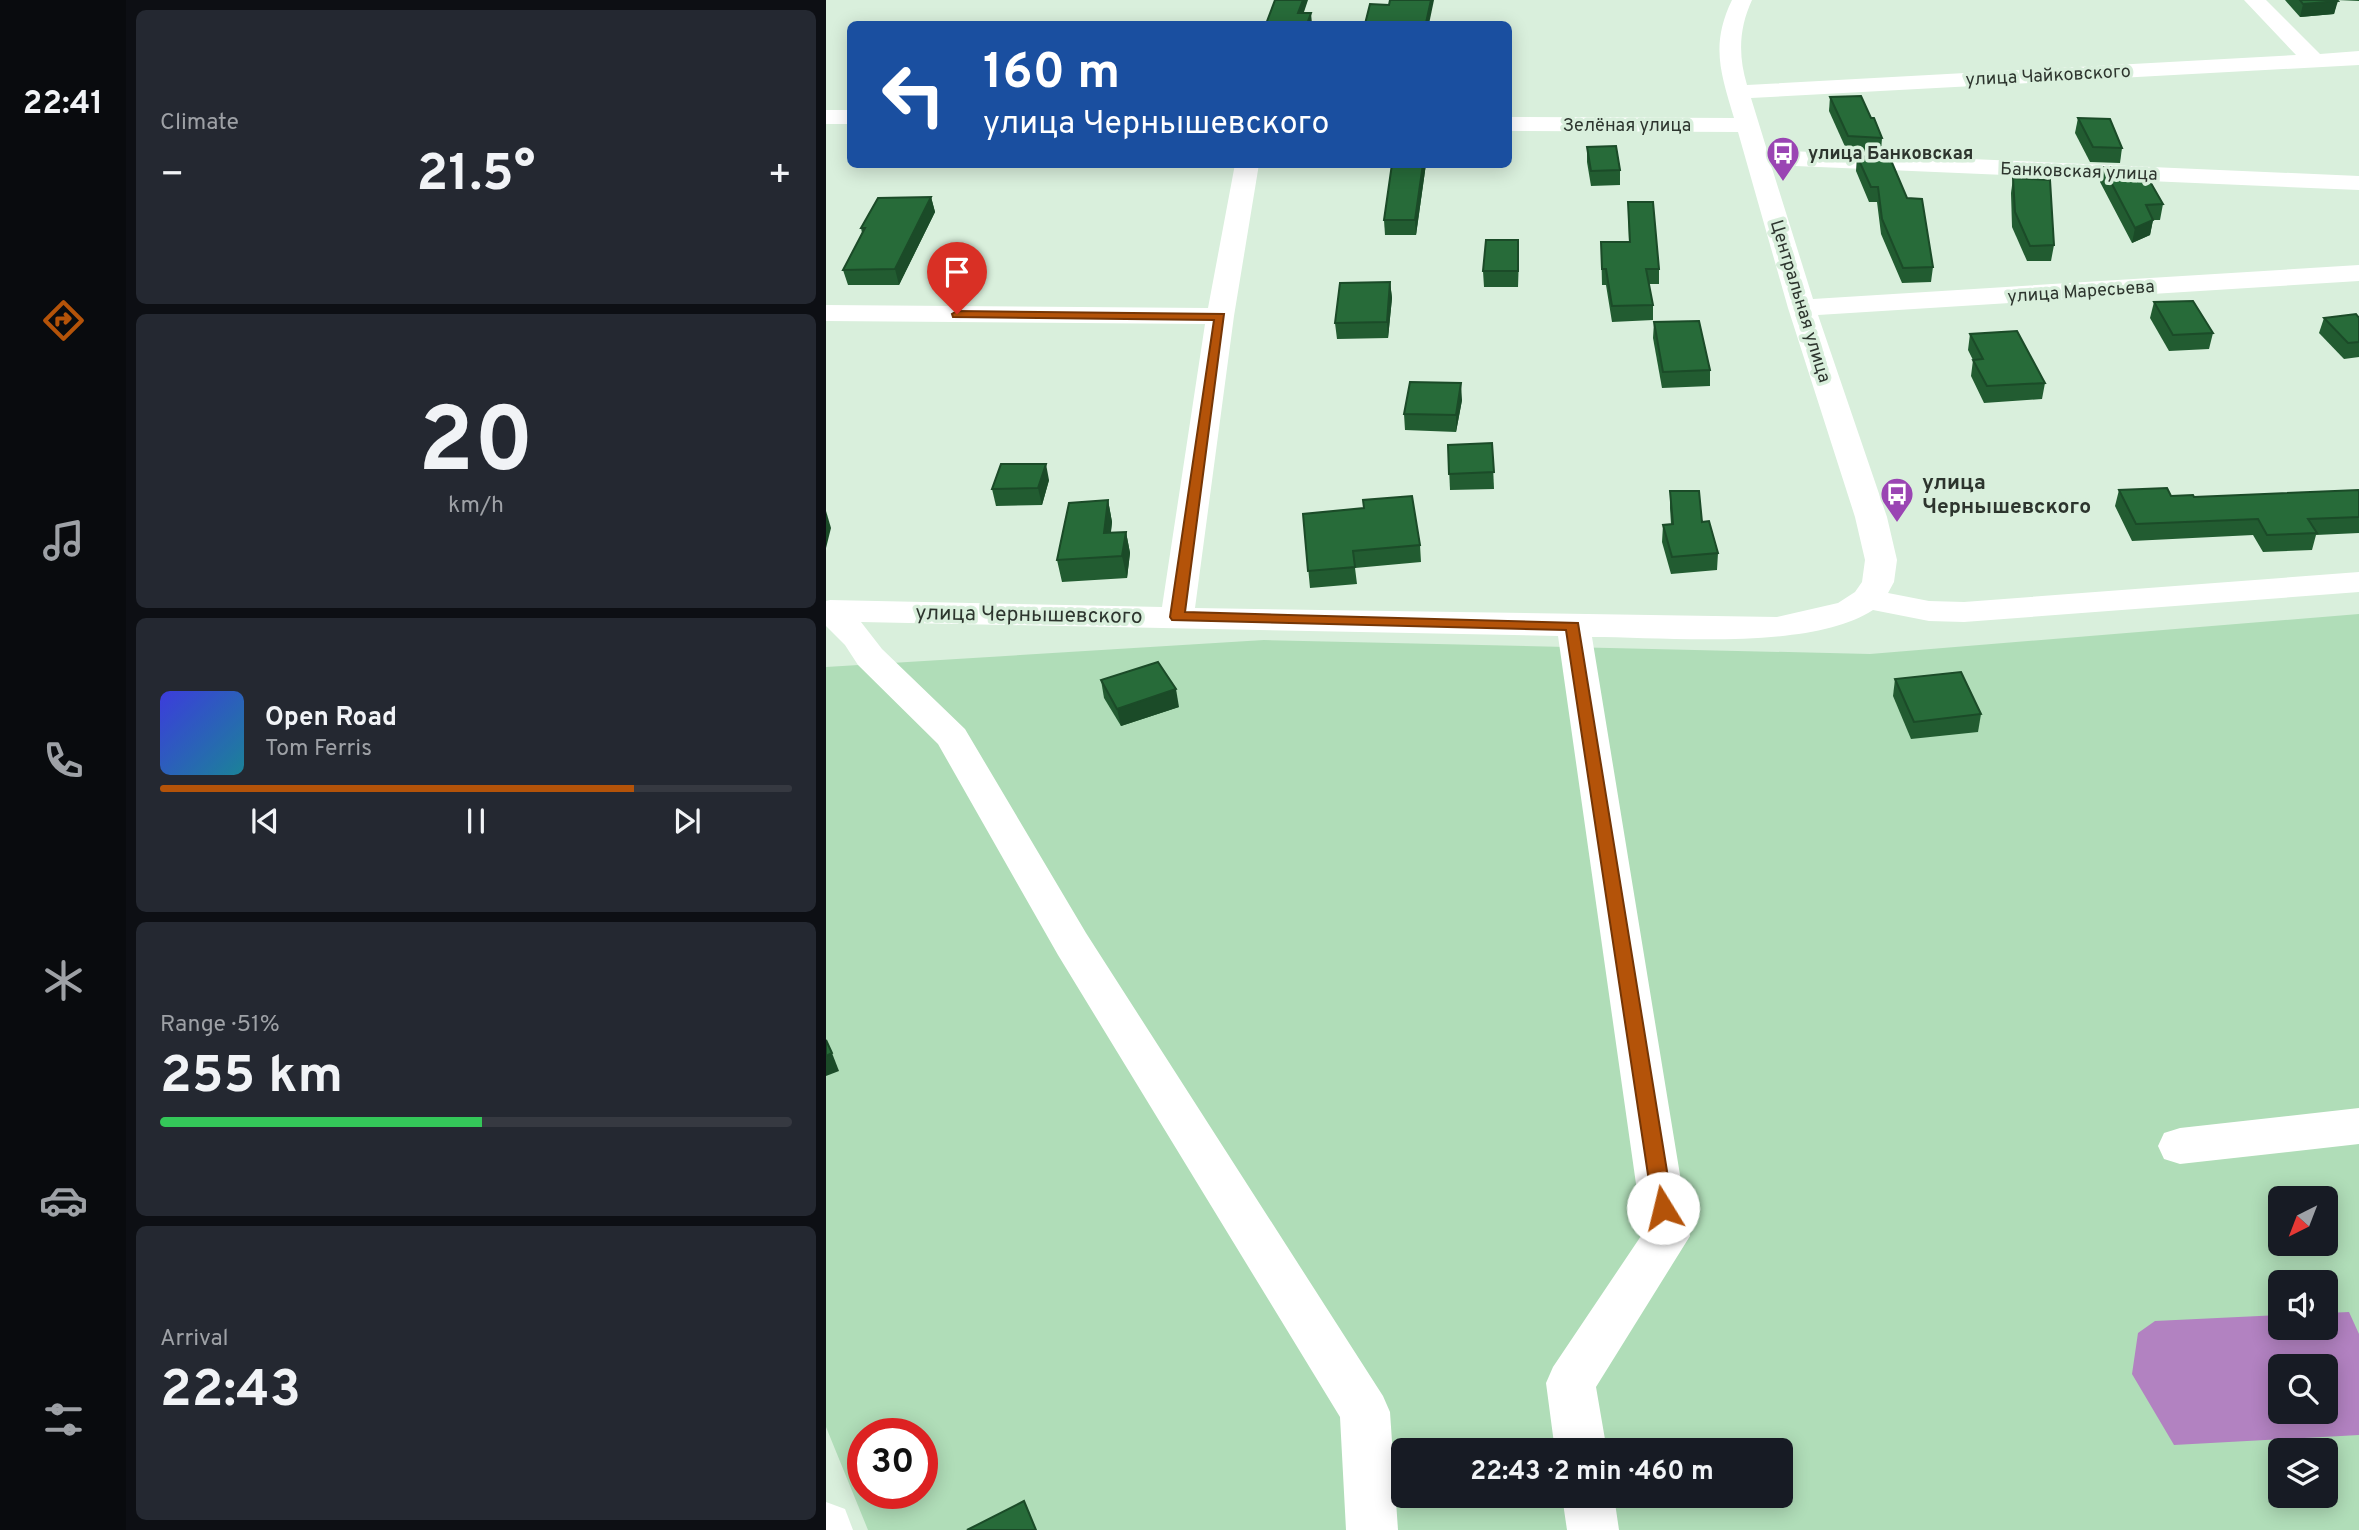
<!DOCTYPE html>
<meta charset="utf-8">
<style>
body{margin:0;font-family:Overpass,sans-serif;background:#242831;color:#f1f3f6;height:100vh;display:flex;flex-direction:column;font-size:26px;white-space:nowrap}
*{box-sizing:border-box;margin:0}
p{font-size:23px;color:#9ea1a6}
.icon{flex:none;width:38px;height:38px;fill:none;stroke:currentColor;stroke-width:2;stroke-linecap:round;stroke-linejoin:round}
.map{position:relative;flex:1;overflow:hidden}
.side{display:flex;flex-direction:column;gap:10px;padding:10px;background:#0d0f14;width:700px}
.side>*{flex:none}
.hud{position:absolute;left:21px;top:21px;width:665px;height:147px;border-radius:10px;box-shadow:0 4px 18px #0003;background:#1a4fa0;color:#fff;overflow:hidden}
.needle{width:46px;rotate:222deg}
.buttons{position:absolute;left:1442px;top:1186px;display:grid;gap:14px}
.buttons a{display:grid;place-items:center;width:70px;height:70px;border-radius:10px;background:#171b24;box-shadow:0 4px 18px #0003;font-size:35px}
.speed{position:absolute;left:21px;top:1418px;display:flex;gap:14px;font-size:35px;font-weight:700;text-align:center}
.speed>*{display:grid;place-content:center;width:91px;height:91px;border-radius:50%;background:#171b24;box-shadow:0 4px 18px #0003;line-height:1}
.speed .limit{border:10px solid #d22;background:#fff;color:#111}
.pin{position:absolute;display:grid;place-items:center;width:60px;height:60px;color:#fff;margin:-72px -30px;border-radius:50% 50% 50% 0;rotate:-45deg;box-shadow:0 0 7px #0007}
.pin .icon{rotate:45deg}
.me{position:absolute;width:77px;margin:-38px;rotate:351deg;stroke-linejoin:round;filter:drop-shadow(0 0 5px #0008)}
.turn{display:flex;align-items:center;gap:24px;height:147px;padding:0 21px;font-size:32px}
.turn .icon{width:91px;height:91px;stroke-width:2.5}
.turn b{display:block;font-size:49px;line-height:60px}
.big{font-size:52px;font-weight:700;line-height:1.1}
.side .widget{flex:1;display:flex;flex-direction:column;justify-content:center;gap:10px;min-width:0;padding:0 24px;border-radius:10px;background:#242831}
.side .dial{align-items:center;gap:0}
.dial b{font-size:91px;line-height:1}
.song{display:flex;align-items:center;gap:21px}
.cover{width:84px;height:84px;border-radius:10px;background:linear-gradient(135deg,hsl(240 70% 55%),hsl(190 70% 35%))}
.played{height:7px;border-radius:4px;background:linear-gradient(90deg,#b45309 75%,#363941 75%)}
.keys{display:flex;justify-content:space-around;direction:ltr}
.heat{display:flex;justify-content:space-between;align-items:center;font-size:38px;direction:ltr}
.charge{height:10px;border-radius:5px;background:linear-gradient(90deg,#34c759 51%,#363941 0)}
.trip{position:absolute;left:565px;top:1438px;width:402px;height:70px;border-radius:10px;background:#171b24;box-shadow:0 4px 18px #0003;font-weight:700;line-height:70px;text-align:center}
main{display:flex;flex:1;min-height:0}
.dock{display:flex;flex-direction:column;width:126px;justify-content:space-around;align-items:center;background:#090b0e;color:#9ea1a6}
.dock .icon{width:49px;height:49px}
.dock .active{color:#b45309}
.dock b{font-size:32px;color:#f1f3f6}
.map>svg:first-child{display:block}
.green{fill:#b0ddb8;fill-rule:evenodd}
.water{fill:#b282c1;fill-rule:evenodd}
.lines{fill:none;stroke-linecap:round;stroke-linejoin:round}
.minor{fill:#fff;fill-rule:evenodd}
.wall{fill:#225c31}
.shaded-wall{fill:#1b4b28}
.building{fill:#276b39;stroke:#1b4b28;stroke-width:2}
.route{fill:#b45309;stroke:#753606;stroke-width:2}
.labels{text-anchor:middle;stroke-width:7;stroke-linejoin:round;paint-order:stroke}
.far-street-label{font-size:18px;fill:#2d352e;stroke:#d9efdc}
.far-poi-label{font-size:18px;font-weight:bold;fill:#2d352e;stroke:#d9efdc;text-anchor:start}
.poi-label{font-size:21px;font-weight:bold;fill:#2d352e;stroke:#d9efdc;text-anchor:start}
.street-label{font-size:21px;fill:#2d352e;stroke:#d9efdc}
</style>
<main>
<nav class="dock">
<b>22:41</b>
<svg class="icon active" aria-label="directions" viewBox="0 0 24 24"><path d="M12 3l9 9-9 9-9-9zM9 14v-3h6M13 9l2 2-2 2"/></svg>
<svg class="icon" aria-label="music" viewBox="0 0 24 24"><path d="M9 18V5l10-2v13"/><circle cx="6" cy="18" r="3"/><circle cx="16" cy="16" r="3"/></svg>
<svg class="icon" aria-label="phone" viewBox="0 0 24 24"><path d="M5 4h4l2 5-3 2q2 4 5 5l2-3 5 2v4C11 20 4 13 5 4z"/></svg>
<svg class="icon" aria-label="climate" viewBox="0 0 24 24"><path d="M12 3v18M4 7l16 10M4 17L20 7"/></svg>
<svg class="icon" aria-label="car" viewBox="0 0 24 24"><path d="M5 17H2v-5l4-1 3-4h7l3 4 3 1v5h-3M9 17h6M6 11h13"/><circle cx="7" cy="17" r="2"/><circle cx="17" cy="17" r="2"/></svg>
<svg class="icon" aria-label="filters" viewBox="0 0 24 24"><path d="M4 7h16M4 17h16"/><circle cx="9" cy="7" r="2"/><circle cx="15" cy="17" r="2"/></svg>
</nav>
<section class="side">
<div class="widget"><p>Climate</p>
<div class="heat"><a>−</a><b class="big">21.5°</b><a>+</a></div>
</div>
<div class="widget dial"><b>20</b><p>km/h</p></div>
<div class="widget">
<div class="song"><i class="cover"></i><div><b>Open Road</b><p>Tom Ferris</p></div></div>
<div class="played"></div>
<div class="keys"><svg class="icon" aria-label="previous" viewBox="0 0 24 24"><path d="M18 5L8 12l10 7zM5 5v14"/></svg><svg class="icon" aria-label="pause" viewBox="0 0 24 24"><path d="M8 5v14M16 5v14"/></svg><svg class="icon" aria-label="next" viewBox="0 0 24 24"><path d="M6 5l10 7-10 7zM19 5v14"/></svg></div>
</div>
<div class="widget"><p>Range · 51%</p><b class="big">255 km</b><div class="charge"></div></div>
<div class="widget"><p>Arrival</p><b class="big">22:43</b></div>
</section>
<div class="map">
<svg width="1533" height="1530" viewBox="0 0 1533 1530">
<rect width="100%" height="100%" fill="#d9efdc"/>
<path class="green" d="M1533,614V1530H42L0,1427V667L438,640L1044,654ZM1454,1199H1500V1244H1454ZM1454,1283H1500V1328H1454ZM1454,1367H1500V1412H1454ZM37,1433H96V1493H37ZM578,1451H956V1496H578ZM1454,1451H1500V1496H1454Z"/>
<path class="water" d="M1523,1312L1533,1334V1435L1348,1445L1306,1374L1312,1333L1329,1321L1454,1315V1328H1500V1313ZM1454,1367H1500V1412H1454Z"/>
<g class="lines">
<g class="minor">
<path d="M906,0H926C913,28 912,55 921,85L1470,55L1418,0H1440L1494,54L1533,51V65L925,98L941,150L1533,176V190L945,165L987,299L1533,265V281L992,315L1061,517L1071,560L1068,582L1062,593L1103,601L1138,602L1533,572V592L1138,622L1103,621L1047,610C985,651 840,637 766,637L864,1236L770,1387L781,1451H729L720,1383L727,1367L817,1233L732,636L35,622L56,649L139,729L260,933L557,1396L564,1412L572,1530H520L514,1417L232,955L112,744L32,665L19,645L0,626V601L4,600L336,607L379,324L0,321V305L382,308L409,164H433L408,316L369,608L951,617L1012,603L1029,592L1036,582L1039,560L1029,517L962,308L912,132L682,131V117L908,118C895,74 884,45 906,0Z"/>
<rect x="0" y="110" width="24" height="14"/>
<polygon points="1533,1108 1533,1144 1354,1164 1338,1159 1332,1146 1338,1133 1354,1128"/>
<polygon points="736,1496 788,1496 793,1530 741,1530"/>
<polygon points="0,1502 19,1509 27,1530 0,1530"/>
</g>
</g>
<g class="wall">
<polygon points="1459,0 1533,0 1533,1 1511,0 1508,14 1474,17"/>
<polygon points="1004,97 1045,118 1056,138 1055,152 1021,151 1003,111"/>
<polygon points="1252,118 1296,148 1294,163 1264,162 1249,133"/>
<polygon points="761,147 794,170 794,185 765,186 761,162"/>
<polygon points="1031,156 1107,267 1105,282 1076,283 1055,234 1051,202 1043,202 1030,171"/>
<polygon points="600,164 590,235 559,235 558,220"/>
<polygon points="1277,167 1309,179 1337,204 1334,220 1327,220 1324,235 1306,243 1274,182"/>
<polygon points="1187,178 1228,245 1225,261 1201,261 1186,227 1185,193"/>
<polygon points="105,197 109,212 73,285 22,285 17,270 36,233 35,228"/>
<polygon points="802,202 833,269 833,284 823,284 827,305 827,320 786,322 780,285 776,285 775,242 803,242"/>
<polygon points="693,255 692,287 658,287 657,271"/>
<polygon points="564,282 566,298 562,338 511,339 509,323"/>
<polygon points="1328,302 1387,333 1383,349 1343,351 1324,318"/>
<polygon points="1498,318 1533,318 1533,357 1518,359 1493,333"/>
<polygon points="828,322 884,370 884,386 836,388 827,338"/>
<polygon points="1144,334 1219,383 1216,399 1158,403 1145,376 1147,360 1142,350"/>
<polygon points="636,400 630,432 579,430 578,414"/>
<polygon points="666,443 668,489 624,490 622,445"/>
<polygon points="223,480 216,505 170,506 166,489"/>
<polygon points="1293,490 1345,496 1368,497 1533,490 1533,533 1490,535 1486,550 1437,552 1427,535 1306,541 1289,506"/>
<polygon points="844,491 876,522 892,553 891,570 845,574 836,542 837,525 845,524 844,508"/>
<polygon points="282,500 286,522 285,532 300,532 304,553 301,578 236,582 231,560"/>
<polygon points="477,514 594,545 595,562 529,568 531,584 484,588"/>
<polygon points="1069,679 1155,714 1152,732 1085,739 1067,696"/>
<polygon points="275,680 353,707 295,726 278,698"/>
</g>
<g class="shaded-wall">
<polygon points="477,0 482,0 474,24 472,13"/>
<polygon points="605,0 608,0 603,24 600,24"/>
<polygon points="1512,1 1508,14 1474,17 1477,4"/>
<polygon points="485,13 486,24 481,24"/>
<polygon points="597,164 600,164 590,235 589,220"/>
<polygon points="105,197 109,212 73,285 69,269"/>
<polygon points="1327,220 1324,235 1306,243 1309,228"/>
<polygon points="564,282 566,298 562,338 561,322"/>
<polygon points="635,383 636,400 630,432 630,415"/>
<polygon points="220,464 223,480 216,505 212,488"/>
<polygon points="282,500 286,522 282,554 278,533"/>
<polygon points="0,511 5,528 0,548"/>
<polygon points="300,532 304,553 301,578 296,556"/>
<polygon points="350,689 353,707 295,726 291,709"/>
<polygon points="6,1053 13,1071 0,1076 0,1056"/>
</g>
<g class="building">
<polygon points="449,0 477,0 472,13 485,13 481,24 440,24"/>
<polygon points="564,0 605,0 600,23 591,23 591,24 539,24 544,4 563,5"/>
<polygon points="1474,0 1511,0 1512,1 1477,4"/>
<polygon points="1035,96 1045,118 1048,118 1056,138 1022,136 1004,97"/>
<polygon points="1252,118 1284,119 1296,148 1267,147"/>
<polygon points="790,146 794,170 765,171 761,147"/>
<polygon points="1031,156 1064,158 1081,198 1096,199 1107,267 1077,268 1056,219 1052,187 1045,187"/>
<polygon points="566,164 597,164 589,220 558,220"/>
<polygon points="1277,167 1305,168 1309,179 1322,178 1337,204 1320,205 1327,220 1309,228"/>
<polygon points="1187,178 1224,180 1228,245 1204,246 1189,212"/>
<polygon points="105,197 69,269 17,270 39,228 35,228 52,198"/>
<polygon points="802,202 827,202 833,269 820,269 827,305 786,306 780,269 776,269 775,242 804,242"/>
<polygon points="660,240 692,240 692,271 657,271"/>
<polygon points="564,282 561,322 509,323 514,283"/>
<polygon points="1367,301 1387,333 1347,335 1328,302"/>
<polygon points="1530,314 1533,318 1533,342 1522,343 1498,318"/>
<polygon points="873,321 884,370 837,372 828,322"/>
<polygon points="1191,331 1219,383 1161,386 1147,360 1157,359 1144,334"/>
<polygon points="584,382 635,383 630,415 578,414"/>
<polygon points="666,443 668,472 623,474 622,445"/>
<polygon points="175,464 220,464 212,488 166,489"/>
<polygon points="1341,488 1345,496 1367,495 1368,497 1533,490 1533,517 1482,519 1491,533 1441,535 1432,519 1310,524 1293,490"/>
<polygon points="844,491 873,491 876,522 883,521 892,553 846,557 837,525 847,524"/>
<polygon points="586,496 594,545 527,551 529,567 482,571 477,514 538,508 537,500"/>
<polygon points="282,500 278,533 300,532 296,556 231,560 243,503"/>
<polygon points="332,662 350,689 291,709 275,680"/>
<polygon points="1135,672 1155,714 1088,722 1069,679"/>
<polygon points="0,1040 6,1053 0,1056"/>
<polygon points="198,1501 210,1530 141,1530"/>
</g>
<polygon class="route" points="131,311 398,314 359,612 752,623 847,1208 844,1214 837,1217 830,1214 827,1208 740,630 346,620 344,617 388,320 127,317 126,314"/>
<defs>
<symbol id="bus-pin" viewBox="-11 -11 22 30"><path d="M0 17L-7.5 6A9.5 9.5 0 1 1 7.5 6Z" fill="#9a45b3" stroke="#d9efdc"/><path d="M-5-6H5V4H4V6H2V4H-2V6H-4V4H-5ZM-3.5-4V0h7V-4ZM-3.5 1.2v1.5H-2V1.2ZM2 1.2v1.5H3.5V1.2Z" fill="#fff"/></symbol>
</defs>
<g fill-rule="evenodd">
<use href="#bus-pin" x="938" y="134" width="38" height="52"/>
<use href="#bus-pin" x="1052" y="475" width="38" height="52"/>
</g>
<g class="labels">
<g class="far-street-label">
<text transform="translate(1222 75) rotate(-3)" y="6">улица Чайковского</text>
<text x="801" y="131">Зелёная улица</text>
<text transform="translate(1253 171) rotate(2)" y="6">Банковская улица</text>
<text transform="translate(1255 291) rotate(-4)" y="6">улица Маресьева</text>
<text transform="translate(975 301) rotate(73)" y="6">Центральная улица</text>
</g>
<g class="far-poi-label">
<text x="982" y="159">улица Банковская</text>
</g>
<g class="poi-label">
<text x="1096" y="489">улица<tspan x="1096" dy="24">Чернышевского</tspan></text>
</g>
<g class="street-label">
<text transform="translate(203 614) rotate(1)" y="7">улица Чернышевского</text>
</g>
</g>
</svg>
<div class="buttons">
<a><svg class="needle" viewBox="-14 -14 28 28"><path d="M0-13l5 13h-10z" fill="#e53935"/><path d="M0 13l5-13h-10z" fill="#9ea1a6"/></svg></a>
<a><svg class="icon" aria-label="sound" viewBox="0 0 24 24"><path d="M4 9h4l5-4v14l-5-4H4zM17 9q2 3 0 6"/></svg></a>
<a><svg class="icon" aria-label="search" viewBox="0 0 24 24"><circle cx="10" cy="10" r="6"/><path d="M15 15l6 6"/></svg></a>
<a><svg class="icon" aria-label="layers" viewBox="0 0 24 24"><path d="M12 4l9 5-9 5-9-5zM3 14l9 5 9-5"/></svg></a>
</div>
<div class="speed"><div class="limit">30</div></div>
<div class="pin" style="left:131px;top:314px;background:#d93025"><svg class="icon" aria-label="arrive" viewBox="0 0 24 24"><path d="M6 21V4h12l-3 4 3 4H6"/></svg></div>
<svg class="me" style="left:837px;top:1208px" viewBox="-20 -20 40 40"><circle r="19" fill="#fff"/><path d="M0-13L10 11 0 6-10 11z" fill="#b45309"/></svg>
<div class="trip">22:43 · 2 min · 460 m</div>
<div class="hud">
<div class="turn"><svg class="icon" aria-label="left" viewBox="0 0 24 24"><path d="M17 20v-9H6M10 6l-5 5 5 5"/></svg><div><b>160 m</b>улица Чернышевского</div></div>
</div>
</div>
</main>
